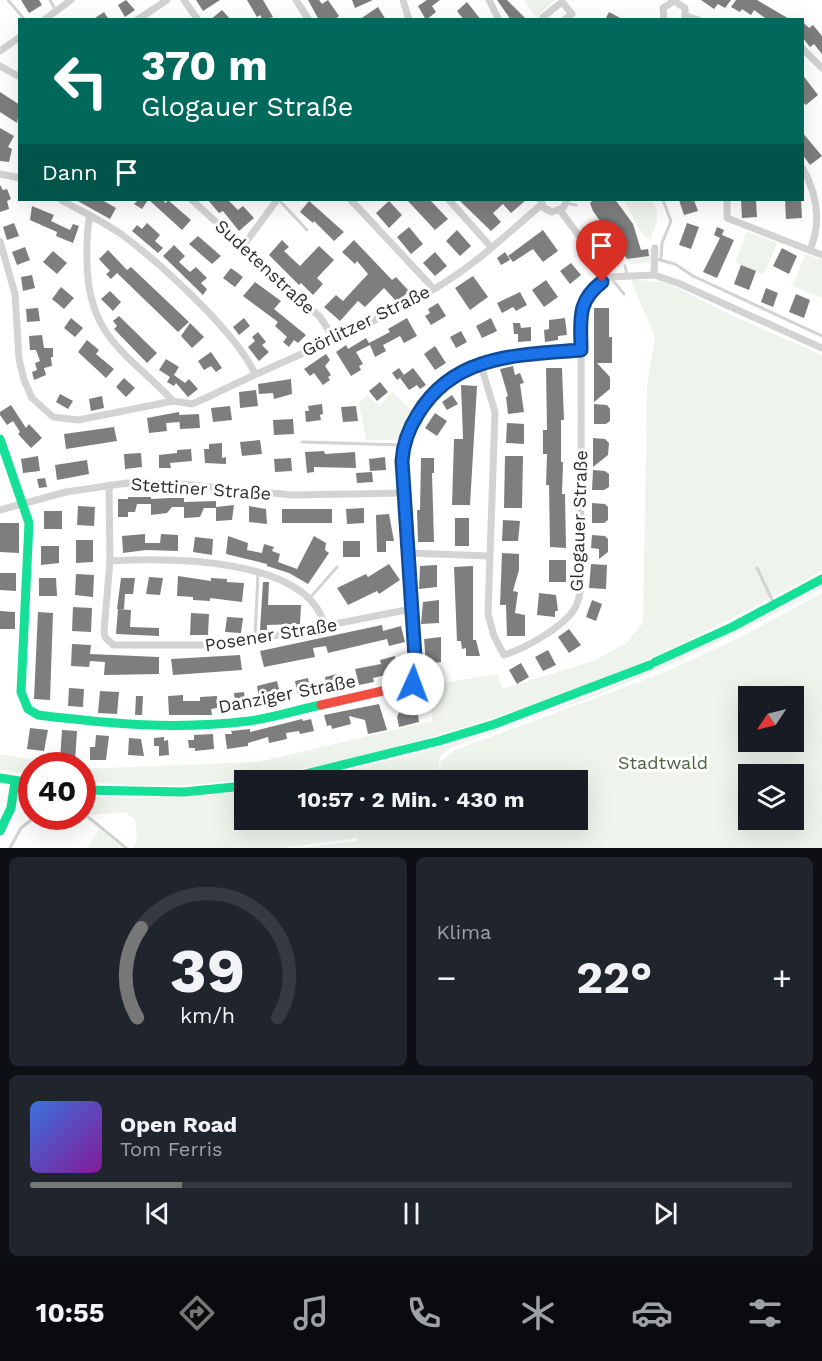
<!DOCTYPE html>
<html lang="de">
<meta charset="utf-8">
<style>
body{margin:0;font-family:"Work Sans",sans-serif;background:#20242c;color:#f1f3f6;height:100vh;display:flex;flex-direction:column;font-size:22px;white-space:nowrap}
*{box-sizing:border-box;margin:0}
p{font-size:20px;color:#9ea1a6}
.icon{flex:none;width:33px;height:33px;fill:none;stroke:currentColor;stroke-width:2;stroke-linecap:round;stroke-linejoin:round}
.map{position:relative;height:848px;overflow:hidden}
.details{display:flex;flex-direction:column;gap:9px;padding:9px;background:#0d0f14;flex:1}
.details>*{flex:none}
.hud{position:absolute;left:18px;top:18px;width:786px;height:183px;border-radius:0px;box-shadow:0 6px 24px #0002;background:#00695c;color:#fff;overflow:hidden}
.needle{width:39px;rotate:235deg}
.controls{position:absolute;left:738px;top:686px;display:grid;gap:12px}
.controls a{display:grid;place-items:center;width:66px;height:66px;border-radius:0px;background:#171b24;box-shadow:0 6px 24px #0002;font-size:30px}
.speed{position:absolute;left:18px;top:752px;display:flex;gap:12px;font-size:30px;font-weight:700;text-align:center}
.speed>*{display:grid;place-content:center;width:78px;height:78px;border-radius:50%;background:#171b24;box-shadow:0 6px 24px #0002;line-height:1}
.speed .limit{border:9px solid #d22;background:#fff;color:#111}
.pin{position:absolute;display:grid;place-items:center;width:51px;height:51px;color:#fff;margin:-62px -26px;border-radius:50% 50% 50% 0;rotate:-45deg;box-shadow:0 0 6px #0007}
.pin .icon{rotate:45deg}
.me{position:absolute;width:66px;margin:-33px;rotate:2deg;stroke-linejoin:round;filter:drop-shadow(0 0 4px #0008)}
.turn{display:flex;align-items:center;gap:21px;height:126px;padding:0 24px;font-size:27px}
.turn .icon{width:78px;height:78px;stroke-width:2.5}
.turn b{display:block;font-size:42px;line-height:51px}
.then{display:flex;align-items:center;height:57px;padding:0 24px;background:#0003;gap:12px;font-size:22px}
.big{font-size:45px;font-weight:700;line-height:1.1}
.details .card{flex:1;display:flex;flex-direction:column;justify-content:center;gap:9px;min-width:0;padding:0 21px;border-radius:9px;background:#20242c}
.details .dial{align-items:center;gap:0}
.dial svg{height:156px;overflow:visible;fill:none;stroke:#363941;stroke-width:7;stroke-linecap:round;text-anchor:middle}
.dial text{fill:#f1f3f6;stroke:none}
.song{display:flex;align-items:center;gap:18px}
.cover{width:72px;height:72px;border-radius:9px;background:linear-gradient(135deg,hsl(220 70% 55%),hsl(290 70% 35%))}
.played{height:6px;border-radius:3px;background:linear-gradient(90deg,#777 20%,#363941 20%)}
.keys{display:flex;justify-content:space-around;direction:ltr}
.heat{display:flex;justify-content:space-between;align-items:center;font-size:33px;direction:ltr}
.details .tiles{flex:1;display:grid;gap:9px;grid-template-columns:1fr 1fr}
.card:last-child{grid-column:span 2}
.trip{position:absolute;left:234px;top:770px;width:354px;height:60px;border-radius:0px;background:#171b24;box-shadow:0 6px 24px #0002;font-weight:700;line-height:60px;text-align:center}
.tabs{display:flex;height:96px;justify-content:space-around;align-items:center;background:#090b0e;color:#9ea1a6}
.tabs .icon{width:42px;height:42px}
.tabs .selected{color:#777}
.tabs b{font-size:27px;color:#f1f3f6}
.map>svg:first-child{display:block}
.green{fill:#eef3ec;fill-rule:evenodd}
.building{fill:#7e7e7e}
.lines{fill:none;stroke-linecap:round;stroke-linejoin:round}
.lane{stroke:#d3d3d3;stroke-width:3}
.street{stroke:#d3d3d3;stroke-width:7}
.fast{stroke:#16e098;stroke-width:9}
.slow{stroke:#ffcf43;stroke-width:9}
.jam{stroke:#f24e42;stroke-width:9}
.route-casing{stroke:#114b97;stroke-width:15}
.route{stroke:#1a73e8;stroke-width:10}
.labels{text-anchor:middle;stroke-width:6;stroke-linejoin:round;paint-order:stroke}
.street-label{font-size:18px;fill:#2e2e2e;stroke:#fff}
.park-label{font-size:18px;fill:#4a6440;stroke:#fff}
</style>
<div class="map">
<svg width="822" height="848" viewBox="0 0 822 848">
<rect width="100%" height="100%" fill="#fff"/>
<g class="green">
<polygon points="524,0 555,0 536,17"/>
<path d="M624,200H651C662,213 656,224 651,239L643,236Z"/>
<polygon points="747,232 777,243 764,275 735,262"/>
<polygon points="648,249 652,249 652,263 630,264 627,259 649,256"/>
<polygon points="805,254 822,260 822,298 793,286"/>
<path d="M630,279L668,283L733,316L822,355V571C762,602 702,636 640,663C548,703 453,733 356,757C258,780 184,793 83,781L82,769L258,762L432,721L429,685L498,674L502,689L593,661L625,644L643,623L647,385L655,337Z"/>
<polygon points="393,392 412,411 397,440 366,440 359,403 367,395 379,406"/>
<path d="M822,586V588C756,625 687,659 617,687C562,709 505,726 450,748L440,756L438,780H304C352,768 402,759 450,744C580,705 703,649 822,586Z"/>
<path d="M822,593V848H297L358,841L357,838L283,848H133L137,840L135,820L125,812L91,815L83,809L82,796L140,798L244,791V819H442L444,830L445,819H578V780H441L440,762L455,750L663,673L741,637ZM748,696H794V741H748ZM748,774H794V819H748Z"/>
<polygon points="0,754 61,765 32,765 31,775 0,770"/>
<polygon points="100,829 100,830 123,848 87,848"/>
</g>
<g class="building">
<polygon points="21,0 39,0 42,5 29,13"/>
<polygon points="126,0 135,10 125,17 118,5"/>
<polygon points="196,0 220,0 203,11"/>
<polygon points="247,0 263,0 273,17 263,20 260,15 257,17"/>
<polygon points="308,0 319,0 322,4 328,0 339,16 334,20 319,20"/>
<polygon points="352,0 373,0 355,8"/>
<polygon points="427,0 440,0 432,6 436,12 426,20 418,6"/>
<polygon points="497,0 507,0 527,20 511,20"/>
<polygon points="701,0 731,0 725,8 718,4 714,9"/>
<polygon points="736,0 757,0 791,20 768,20 754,10 751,15 742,9 740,12 731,7"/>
<polygon points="467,2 481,20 464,20 457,11"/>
<polygon points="378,7 386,20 359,20 372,11"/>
<polygon points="222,10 231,20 210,20"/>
<polygon points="104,12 109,20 92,20"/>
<polygon points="609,12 624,20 605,20"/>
<polygon points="802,21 809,28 813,25 822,36 822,54 814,44 810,47 802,37"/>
<polygon points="802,74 818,95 806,105 802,101"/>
<polygon points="0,92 20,105 17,123 0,112"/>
<polygon points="0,128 14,136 8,147 12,149 9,162 0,161"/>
<polygon points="802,132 822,156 810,165 802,154"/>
<polygon points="0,185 3,190 7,189 11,199 7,201 9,209 0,212"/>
<polygon points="76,200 102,200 116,208 110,219"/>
<polygon points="138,200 148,200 142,209 134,204"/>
<polygon points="149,200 162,200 166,203 168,200 191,220 182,230"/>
<polygon points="208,200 228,200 238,210 243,206 254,218 239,231 223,211 219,213"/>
<polygon points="407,200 430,200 448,219 435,230"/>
<polygon points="459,200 526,200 511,213 503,204 493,213 501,222 491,231"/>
<polygon points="593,200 614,200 617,202 633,224 641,250 648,249 649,256 627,259 593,211 590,203"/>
<polygon points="679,200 694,200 698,211 684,215"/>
<polygon points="741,200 756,200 757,217 742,218"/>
<polygon points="785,200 801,200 802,218 786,219"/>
<polygon points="309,201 344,232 334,241 314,221 313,223 300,212"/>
<polygon points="389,201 402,215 389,228 376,213"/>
<polygon points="32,206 54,215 51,221 70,230 73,224 79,226 73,243 56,236 57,232 30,220"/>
<polygon points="14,223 19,236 7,240 3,227"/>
<polygon points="147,223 160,235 155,241 163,248 158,253 132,231 137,225 142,229"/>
<polygon points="687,223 699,227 691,249 679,245"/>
<polygon points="409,227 423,244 411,254 397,237"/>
<polygon points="717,227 724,230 722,235 734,240 717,278 703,272 720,238 714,235"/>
<polygon points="457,230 471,246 460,256 446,241"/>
<polygon points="543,230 558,251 543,262 533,249 513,262 508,256"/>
<polygon points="198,236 221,256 212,264 189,244"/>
<polygon points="282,240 289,247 284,251 300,266 319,246 334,260 317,278 323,284 313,295 301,283 299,285 269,255"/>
<polygon points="354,240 392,280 396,277 409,291 397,302 384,288 365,307 358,301 340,321 324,307 336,295 343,301 368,274 357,261 355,264 342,252"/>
<polygon points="174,245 185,256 179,262 190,272 196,267 207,278 201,283 207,289 203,295 163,256"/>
<polygon points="25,247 30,260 17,265 12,252"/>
<polygon points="782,248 797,256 789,274 773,266"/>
<polygon points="108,250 127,270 131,267 189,322 178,332 117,273 111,279 106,274 110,271 99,259"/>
<polygon points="53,251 67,263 57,274 43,262"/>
<polygon points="435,252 447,266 435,276 423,263"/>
<polygon points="505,252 510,260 501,265 497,258"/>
<polygon points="571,263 581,275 570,284 560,271"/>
<polygon points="741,265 756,271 749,290 734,284"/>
<polygon points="231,268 243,277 235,287 223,278"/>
<polygon points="32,275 35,288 23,291 21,277"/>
<polygon points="473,276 488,297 470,310 455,288"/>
<polygon points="546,280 558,297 544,307 532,290"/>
<polygon points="255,282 281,301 274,309 306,335 298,343 294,340 289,347 283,342 287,337 275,326 278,322 243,296"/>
<polygon points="61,287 74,298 64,309 52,299"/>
<polygon points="766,288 778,293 773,307 761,302"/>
<polygon points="110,291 121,302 113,311 101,299"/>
<polygon points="520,292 527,305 516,311 513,307 502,313 497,303"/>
<polygon points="796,294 810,300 804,318 789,312"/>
<polygon points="438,303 446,316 431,325 425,316 430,313 428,309"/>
<polygon points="38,308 40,321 27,322 26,309"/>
<polygon points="594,308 609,308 609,337 612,337 612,363 597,363 610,377 610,389 594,402"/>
<polygon points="119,316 157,353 147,363 114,329 117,326 113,321"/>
<polygon points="71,318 83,328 75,337 64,328"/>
<polygon points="244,318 250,326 239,335 233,327"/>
<polygon points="407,318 417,336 404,343 400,336 383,345 386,351 375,357 370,345 356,352 363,364 359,366 361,370 351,376 336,352 346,345 348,349 366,338 369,343 390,332 388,329"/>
<polygon points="491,318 497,331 482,338 476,326"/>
<polygon points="565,318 567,335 558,336 558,340 545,342 544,330 549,329 549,320"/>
<polygon points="190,323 204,337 192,348 181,336"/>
<polygon points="513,323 520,323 521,328 531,327 531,341 518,342 518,334 514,334"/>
<polygon points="461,331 467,342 456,348 450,337"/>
<polygon points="258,332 266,342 262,345 269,352 259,361 248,347 255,341 252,337"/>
<polygon points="42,335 44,348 53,348 53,357 51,357 52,366 44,368 46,375 34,380 32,372 37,370 35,363 40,361 36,350 30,350 29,336"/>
<polygon points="87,340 99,350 96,354 114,369 106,378 78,352"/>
<polygon points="435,346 446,363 435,370 424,354"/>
<polygon points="211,352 222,368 216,372 211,366 204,370 198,361"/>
<polygon points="326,354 330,360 325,366 331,375 328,377 330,380 323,385 314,373 310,376 304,369"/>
<polygon points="166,359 179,367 174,375 185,383 189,379 198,389 188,397 176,383 174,386 167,382 170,377 159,370"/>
<polygon points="513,366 515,375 520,373 524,383 520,384 524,412 508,414 506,397 508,396 500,369"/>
<polygon points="399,368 404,375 397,380 392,373"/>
<polygon points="413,368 426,385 420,389 417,385 409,390 400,378"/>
<polygon points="546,368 562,368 564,420 561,420 561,462 563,462 562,494 565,494 566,548 550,547 549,485 546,485 547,454 543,454 543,430 547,430"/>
<polygon points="124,378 135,388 126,397 116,387"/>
<polygon points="291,379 292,394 274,399 273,393 259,394 258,384"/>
<polygon points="380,382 388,392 377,401 369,391"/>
<polygon points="461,385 477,386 470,505 452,505 454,439 463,439"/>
<polygon points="256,390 258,406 240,408 239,392"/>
<polygon points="60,394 73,401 68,409 56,402"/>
<polygon points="452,395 458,404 447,410 442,402"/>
<polygon points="102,396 104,408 91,411 89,399"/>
<polygon points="322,404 323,414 320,415 321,420 306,422 305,411 309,411 308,406"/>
<polygon points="594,404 607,405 610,409 610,421 606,424 594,424"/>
<polygon points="11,405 26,428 29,424 42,438 31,448 18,434 20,432 13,421 7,425 0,415 0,412"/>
<polygon points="230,406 232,420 213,422 211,408"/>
<polygon points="356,406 358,421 343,422 341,407"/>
<polygon points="179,412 180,422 166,423 167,431 149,433 147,418"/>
<polygon points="435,413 447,421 437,436 425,428"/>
<polygon points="199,414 200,428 180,429 179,415"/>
<polygon points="293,419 294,434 274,435 273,420"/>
<polygon points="507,423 524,424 524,444 506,443"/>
<polygon points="114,427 117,441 66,449 64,434"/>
<polygon points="593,438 605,439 609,443 608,455 593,467"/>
<polygon points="260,440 262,454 242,456 240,442"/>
<polygon points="222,443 222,458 226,457 226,464 205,463 204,449 209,449 209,444"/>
<polygon points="191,449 192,461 170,463 171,468 159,468 159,455 177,453 177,450"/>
<polygon points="324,451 325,454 355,452 356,468 314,467 314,472 307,473 305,452"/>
<polygon points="141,453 142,467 125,469 124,454"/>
<polygon points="38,456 40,471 23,473 21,459"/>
<polygon points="505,456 523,456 522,508 504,508"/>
<polygon points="385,457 386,470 370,471 369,459"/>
<polygon points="291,458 292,471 275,472 274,459"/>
<polygon points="421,458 434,458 434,473 432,473 434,542 418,542 417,510 420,510"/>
<polygon points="87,460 89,474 57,480 55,465"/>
<polygon points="593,470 605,471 609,474 609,487 604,490 592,490"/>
<polygon points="372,472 373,482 357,483 356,473"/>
<polygon points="45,478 47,487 39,488 37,479"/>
<polygon points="128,497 151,497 151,504 137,504 135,512 128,512 128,517 118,517 118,499 128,499"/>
<polygon points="170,498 184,498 184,507 172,507 167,513 151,515 151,499"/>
<polygon points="216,501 216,507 234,505 232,520 216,521 216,508 204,508 200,517 184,518 184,502"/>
<polygon points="592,503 605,504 608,507 608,520 604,523 592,523"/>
<polygon points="78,506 95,507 94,526 77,525"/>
<polygon points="249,506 266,509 267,524 249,522"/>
<polygon points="364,508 364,523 347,524 346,509"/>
<rect x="282" y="509" width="50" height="14"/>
<rect x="44" y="511" width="18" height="18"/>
<polygon points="389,514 394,541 386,541 386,552 377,552 376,515"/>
<rect x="455" y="518" width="14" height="28"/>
<polygon points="503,520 520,521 518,541 502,541"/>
<polygon points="0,523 19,523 19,553 0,552"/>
<polygon points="145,534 145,543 160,543 161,534 178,535 178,551 146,550 123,553 122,536"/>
<polygon points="592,535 605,536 608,539 608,552 599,559 599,549 591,548"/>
<polygon points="228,536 248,543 247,550 262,553 264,544 274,547 272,551 280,554 278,562 297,569 314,536 326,543 325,550 329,553 308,584 289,573 267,566 267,564 226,554"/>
<polygon points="195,537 213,539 212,555 193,552"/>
<polygon points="76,540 93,540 93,562 76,563"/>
<rect x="343" y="541" width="17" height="16"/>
<polygon points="41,546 59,546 59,563 41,565"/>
<polygon points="502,553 519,554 519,570 513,591 518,592 515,613 525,615 525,636 507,636 506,605 500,605"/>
<rect x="549" y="560" width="17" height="22"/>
<polygon points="389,564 400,580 379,594 377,591 348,605 337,588 366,574 368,577"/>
<polygon points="591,564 607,565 606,589 589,588"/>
<polygon points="437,565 437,587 419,589 420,566"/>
<polygon points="473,566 473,640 476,640 480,656 466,656 466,648 462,649 461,641 457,641 454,567"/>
<polygon points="0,573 16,573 16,591 0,590"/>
<polygon points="76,574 94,575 93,597 75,595"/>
<polygon points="178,576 211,581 211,578 227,579 227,582 244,583 242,602 210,598 210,601 193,600 193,597 177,596"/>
<polygon points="149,577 163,578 160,595 146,594"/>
<polygon points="39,578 56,578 57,596 39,596"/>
<polygon points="121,578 135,578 133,594 125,594 124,609 117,609"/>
<polygon points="263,582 269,582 268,605 301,605 300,624 267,625 267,630 260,630"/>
<polygon points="539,593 556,595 558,611 555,611 555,617 537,615"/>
<polygon points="439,600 439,623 421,624 423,602"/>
<polygon points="592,600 602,604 596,621 586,617"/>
<polygon points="73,607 92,608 91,632 72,631"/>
<polygon points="118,609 131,610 130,627 159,628 159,636 116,634"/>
<polygon points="0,611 15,612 15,629 0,629"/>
<polygon points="38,612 53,613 50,700 34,699"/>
<polygon points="191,613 209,614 208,635 190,635"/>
<polygon points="227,617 243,618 241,633 225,632"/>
<polygon points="382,625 383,631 401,626 405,642 389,646 387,639 328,653 326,646 313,648 315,657 264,667 260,651"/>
<polygon points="569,629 581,645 569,653 558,637"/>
<polygon points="441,637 441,662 426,664 424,639"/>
<polygon points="72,644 91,645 90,654 159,657 159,674 104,675 105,662 90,661 89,667 71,666"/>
<polygon points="548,650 556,665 543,671 535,657"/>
<polygon points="240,655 242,670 173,675 171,659"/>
<polygon points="395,656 398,672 373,678 374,682 359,685 355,669 381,664 380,660"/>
<polygon points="521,663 529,677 517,684 509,670"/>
<polygon points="337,674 341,689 328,692 325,677"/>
<polygon points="308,678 311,693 298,696 295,681"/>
<polygon points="277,681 282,701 236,711 234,693 244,692 245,700 259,698 257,686"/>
<polygon points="69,688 84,689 83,707 68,706"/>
<polygon points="100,691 119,692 117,714 98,713"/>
<polygon points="415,694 419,722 399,727 397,717 400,710 398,698"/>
<polygon points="183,695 183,701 200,701 200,697 217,696 217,708 211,709 212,715 169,715 168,696"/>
<polygon points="136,696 143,696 142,715 135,715"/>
<polygon points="379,704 387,730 368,734 365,720 349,716 351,724 332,729 331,725 327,726 324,715"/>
<polygon points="302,719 303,721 311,719 314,731 300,734 299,731 286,733 287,739 269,743 268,737 248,743 248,746 227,749 225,734 232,734 231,731 250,729 250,732"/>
<polygon points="30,728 48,730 44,751 27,749"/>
<polygon points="62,730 77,731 75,761 60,760"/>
<polygon points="213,734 214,749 195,751 195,748 189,748 188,740 194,740 194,735"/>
<polygon points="96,735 109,736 106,760 90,760 90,747 95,747"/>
<polygon points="164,737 164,741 168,740 169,755 159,756 159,746 154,746 154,738"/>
<polygon points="129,738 141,739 144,756 128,755"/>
</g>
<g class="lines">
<g class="lane">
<polyline points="8,0 25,20"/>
<polyline points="50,0 55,9"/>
<polyline points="279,200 307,230"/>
<polyline points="566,203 576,205"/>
<polyline points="656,259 675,264 693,276 822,336"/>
<polyline points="661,259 662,243 671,221 663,200"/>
<polyline points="625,266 627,275"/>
<polyline points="610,277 624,294"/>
<polyline points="302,442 403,445"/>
<polyline points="757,568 774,604"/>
<polyline points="310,598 337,567"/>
<polyline points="255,638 258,573"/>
<polyline points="82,812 126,848"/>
<polyline points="10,848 21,828 36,816"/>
</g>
<g class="street">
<polyline points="184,0 198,20"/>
<polyline points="296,0 309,20"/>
<polyline points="403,0 409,20"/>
<polyline points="489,0 499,20"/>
<polyline points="686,16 698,20"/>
<polyline points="44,20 71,0"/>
<polyline points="137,20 167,0"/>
<polyline points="545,20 543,17 562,2 572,14 564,20"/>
<polyline points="664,20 663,8 674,1 685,8 685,20"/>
<polyline points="802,48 822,68"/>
<polyline points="0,51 20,37"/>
<polyline points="0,66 20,77"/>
<path d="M802,167C817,193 822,221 810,250"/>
<polyline points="0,174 20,178"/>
<path d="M61,200C81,211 102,221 121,234C158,261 237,333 255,374"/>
<polyline points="192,200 320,317 334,338"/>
<polyline points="351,200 434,289"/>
<polyline points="449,200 491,247"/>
<polyline points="540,200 544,208 552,212 563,208 567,200"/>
<polyline points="727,200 727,218 822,255"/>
<polyline points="560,210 609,277"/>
<path d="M90,216C86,231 87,247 87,262C88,338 128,353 173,401"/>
<path d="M0,241L15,294L19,359L24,380L32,398L53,417L78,420L173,401L192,404L208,397C282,360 362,331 434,289C473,267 507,234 541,205"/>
<polyline points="243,246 277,200"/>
<polyline points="654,275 655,248"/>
<path d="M480,362L495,412L488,614L494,636L504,655C524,649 564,627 575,608C585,590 580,560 580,540C582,464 581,388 581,312L589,294L609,277L654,275L678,283L822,348"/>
<polyline points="109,485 110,561 104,631 105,637 113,645 227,645 411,609"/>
<polyline points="0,510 66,492 127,483 181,484 293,495 404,493"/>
<polyline points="408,553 489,556"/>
<path d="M110,561C166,558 309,556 325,627"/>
</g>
<g class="fast">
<path d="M0,439L29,523L21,692L28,709L38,715C111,724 176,730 249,721C273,718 297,710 321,705"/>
<polyline points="655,662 732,627 822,579"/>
<polyline points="0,778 32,783"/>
<polyline points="281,780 439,741 495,724 650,665"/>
<polyline points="82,790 184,792 244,786"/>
<polyline points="0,831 11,808 15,781"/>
</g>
<path class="slow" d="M404,489C403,477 401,464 403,452C410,405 453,367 499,358C526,352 554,352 581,350"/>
<polyline class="jam" points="321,705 413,684 416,672 404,489"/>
</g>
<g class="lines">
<defs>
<path id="route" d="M413,684L416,672L402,461C403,444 409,428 418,414C454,354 519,355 581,350C581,320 576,302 602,282"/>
</defs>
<use href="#route" class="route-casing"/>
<use href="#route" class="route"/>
</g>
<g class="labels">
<g class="street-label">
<text transform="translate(265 267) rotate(43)" y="6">Sudetenstraße</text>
<text transform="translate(366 321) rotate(-26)" y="6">Görlitzer Straße</text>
<text transform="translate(201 489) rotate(4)" y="6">Stettiner Straße</text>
<text transform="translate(579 521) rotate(-88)" y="6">Glogauer Straße</text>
<text transform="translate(271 635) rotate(-9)" y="6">Posener Straße</text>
<text transform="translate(287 694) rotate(-11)" y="6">Danziger Straße</text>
</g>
<g class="park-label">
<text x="663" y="769">Stadtwald</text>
</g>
</g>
</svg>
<div class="controls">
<a><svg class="needle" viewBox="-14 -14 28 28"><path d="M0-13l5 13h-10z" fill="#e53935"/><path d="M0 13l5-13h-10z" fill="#9ea1a6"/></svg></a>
<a><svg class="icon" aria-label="layers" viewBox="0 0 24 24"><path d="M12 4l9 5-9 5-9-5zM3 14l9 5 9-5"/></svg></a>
</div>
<div class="speed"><div class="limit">40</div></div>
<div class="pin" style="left:602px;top:282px;background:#d93025"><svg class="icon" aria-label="arrive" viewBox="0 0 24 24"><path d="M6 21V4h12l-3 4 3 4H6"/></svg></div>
<svg class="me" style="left:413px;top:684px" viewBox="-20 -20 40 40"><circle r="19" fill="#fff"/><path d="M0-13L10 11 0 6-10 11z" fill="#1a73e8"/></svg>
<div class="trip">10:57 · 2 Min. · 430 m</div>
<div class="hud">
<div class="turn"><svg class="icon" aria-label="left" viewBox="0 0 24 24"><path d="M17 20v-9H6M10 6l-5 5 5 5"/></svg><div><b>370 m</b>Glogauer Straße</div></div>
<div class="then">Dann<svg class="icon" aria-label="arrive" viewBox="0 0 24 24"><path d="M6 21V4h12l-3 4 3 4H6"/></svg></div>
</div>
</div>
<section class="details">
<div class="tiles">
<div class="card dial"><svg viewBox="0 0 100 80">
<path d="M14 69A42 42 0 1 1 86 69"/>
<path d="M14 69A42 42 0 0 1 16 23" stroke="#777"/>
<text x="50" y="56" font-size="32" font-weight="700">39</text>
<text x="50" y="72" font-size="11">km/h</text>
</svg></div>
<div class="card"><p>Klima</p>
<div class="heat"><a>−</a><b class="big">22°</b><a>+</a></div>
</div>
<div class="card">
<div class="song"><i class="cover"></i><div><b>Open Road</b><p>Tom Ferris</p></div></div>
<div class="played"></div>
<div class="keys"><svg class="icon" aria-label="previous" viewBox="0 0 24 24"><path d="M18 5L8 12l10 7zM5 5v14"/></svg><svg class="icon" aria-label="pause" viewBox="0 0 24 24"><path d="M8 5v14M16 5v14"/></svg><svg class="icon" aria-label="next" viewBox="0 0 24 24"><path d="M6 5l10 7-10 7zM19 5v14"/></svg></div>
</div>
</div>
</section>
<nav class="tabs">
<b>10:55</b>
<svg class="icon selected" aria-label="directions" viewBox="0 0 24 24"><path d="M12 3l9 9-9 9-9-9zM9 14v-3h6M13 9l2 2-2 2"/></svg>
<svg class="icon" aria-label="music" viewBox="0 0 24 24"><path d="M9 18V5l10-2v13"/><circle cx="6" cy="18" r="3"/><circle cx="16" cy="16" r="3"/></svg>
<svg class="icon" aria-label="phone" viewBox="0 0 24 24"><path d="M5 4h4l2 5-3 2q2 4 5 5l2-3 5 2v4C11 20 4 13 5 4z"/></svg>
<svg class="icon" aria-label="climate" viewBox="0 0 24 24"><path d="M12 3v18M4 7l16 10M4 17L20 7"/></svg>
<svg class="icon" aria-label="car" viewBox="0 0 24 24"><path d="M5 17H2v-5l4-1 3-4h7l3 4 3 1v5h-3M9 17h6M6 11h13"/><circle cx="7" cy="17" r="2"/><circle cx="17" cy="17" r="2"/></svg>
<svg class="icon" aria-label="filters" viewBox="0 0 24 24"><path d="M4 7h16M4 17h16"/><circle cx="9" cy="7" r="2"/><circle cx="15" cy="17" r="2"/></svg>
</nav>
